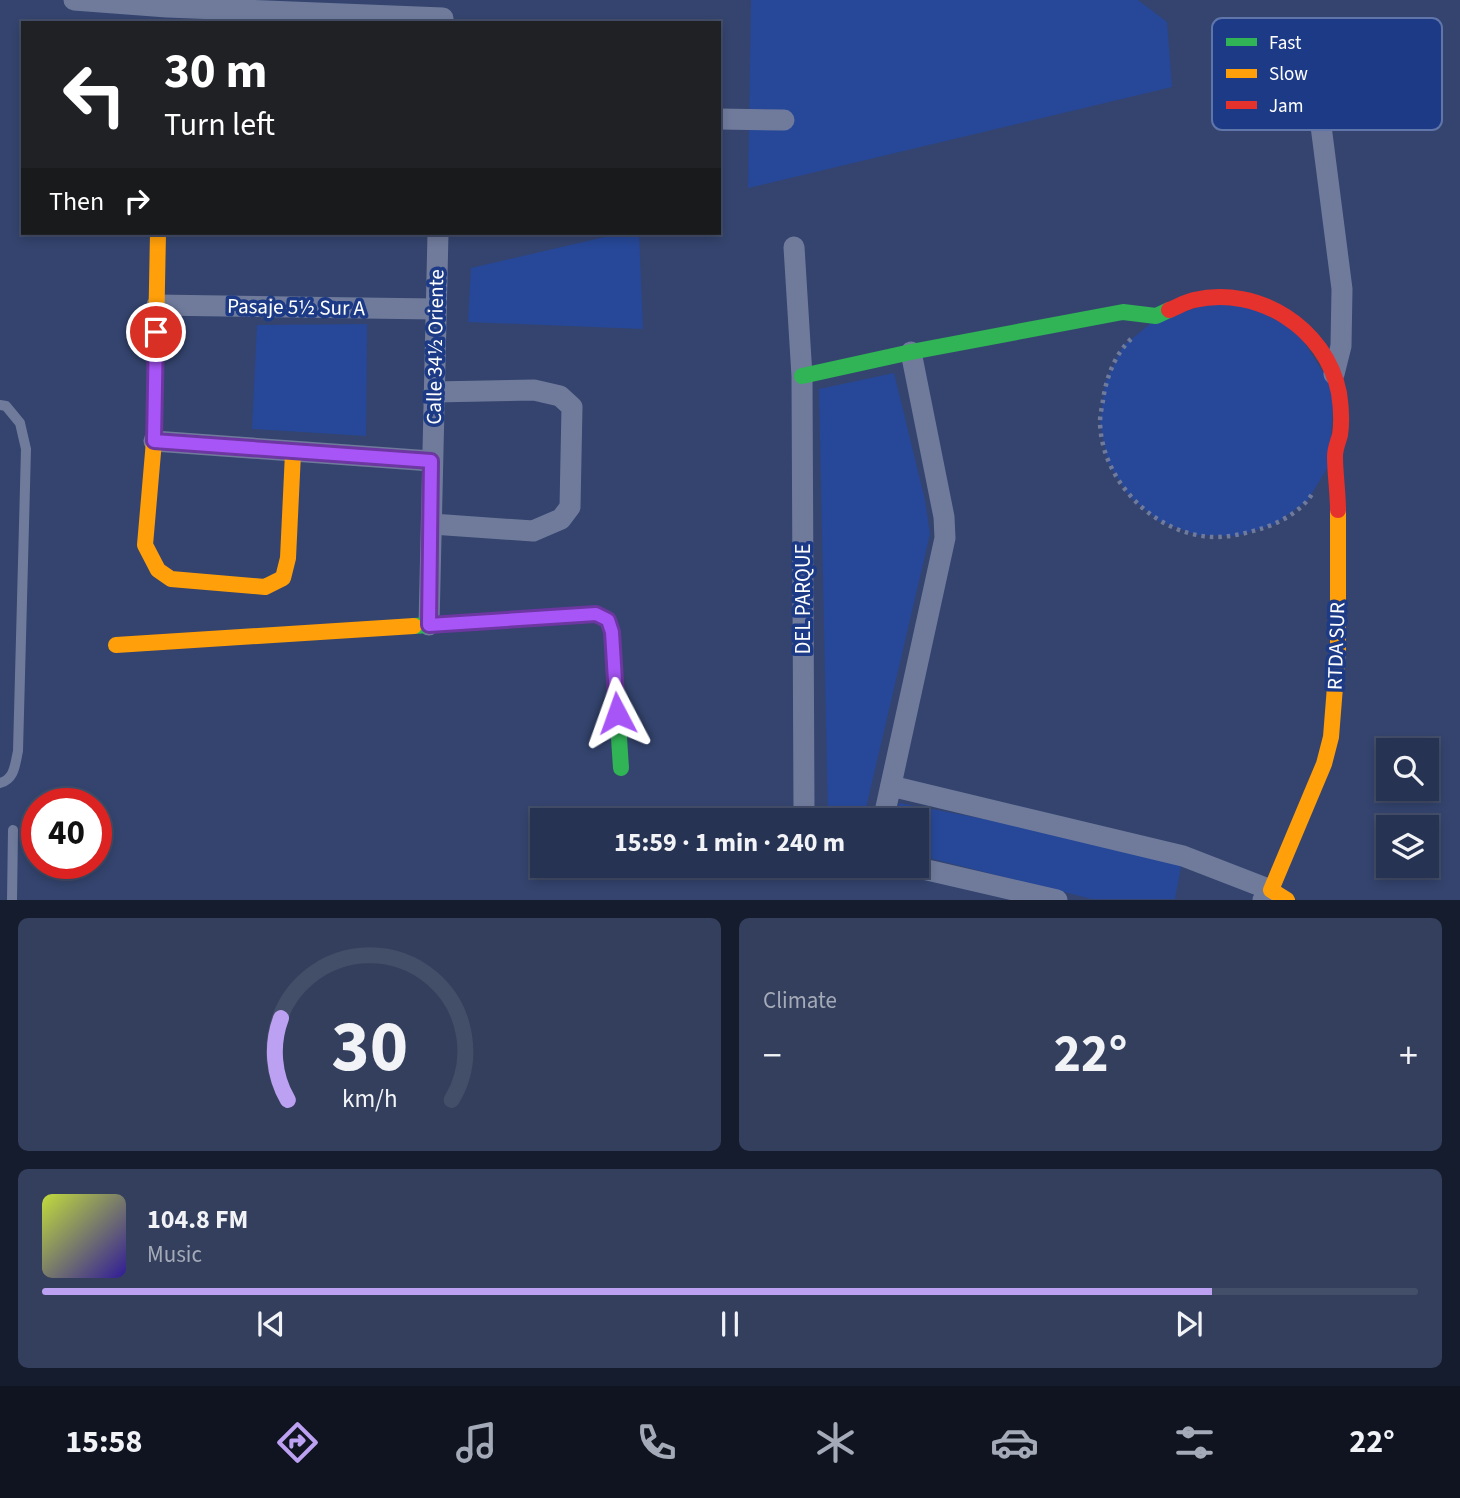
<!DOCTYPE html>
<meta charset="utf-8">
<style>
body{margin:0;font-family:"Source Sans 3",sans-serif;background:#333f5c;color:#f1f3f6;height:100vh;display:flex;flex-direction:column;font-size:26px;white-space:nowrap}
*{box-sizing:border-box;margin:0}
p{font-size:23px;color:#a4aab8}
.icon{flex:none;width:38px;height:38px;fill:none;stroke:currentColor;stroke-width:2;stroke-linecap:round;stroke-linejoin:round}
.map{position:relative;height:900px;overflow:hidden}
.drawer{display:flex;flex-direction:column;gap:18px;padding:18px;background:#151c2d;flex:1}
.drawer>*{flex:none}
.top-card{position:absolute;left:21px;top:21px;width:700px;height:214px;border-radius:0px;box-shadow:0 4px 10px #0003,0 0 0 2px #434e69;background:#202124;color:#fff;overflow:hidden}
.controls{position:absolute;left:1376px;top:738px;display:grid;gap:14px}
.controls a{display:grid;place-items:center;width:63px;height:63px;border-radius:0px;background:#273352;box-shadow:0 4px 10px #0003,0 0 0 2px #434e69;font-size:35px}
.speed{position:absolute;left:21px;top:788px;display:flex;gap:14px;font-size:35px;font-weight:700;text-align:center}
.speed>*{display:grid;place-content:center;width:91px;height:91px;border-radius:50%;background:#273352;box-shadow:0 4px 10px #0003,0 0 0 2px #434e69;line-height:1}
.speed .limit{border:10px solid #d22;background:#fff;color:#111}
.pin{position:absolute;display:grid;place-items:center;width:60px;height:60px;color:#fff;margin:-30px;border:4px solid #fff;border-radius:50%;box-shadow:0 2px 7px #0007}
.me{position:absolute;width:77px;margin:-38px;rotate:356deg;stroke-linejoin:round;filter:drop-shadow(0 0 5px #0008)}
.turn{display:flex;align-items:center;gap:24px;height:147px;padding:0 28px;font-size:32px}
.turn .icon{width:91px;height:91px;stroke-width:2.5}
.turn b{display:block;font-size:49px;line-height:60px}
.then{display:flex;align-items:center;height:66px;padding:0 28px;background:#0003;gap:14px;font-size:26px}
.big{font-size:52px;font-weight:700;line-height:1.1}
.drawer .card{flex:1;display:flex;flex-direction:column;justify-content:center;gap:10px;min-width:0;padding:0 24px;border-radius:10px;background:#333f5c}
.drawer .dial{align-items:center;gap:0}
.dial svg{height:182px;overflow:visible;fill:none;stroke:#434e69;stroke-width:7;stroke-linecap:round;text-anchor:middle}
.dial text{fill:#f1f3f6;stroke:none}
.song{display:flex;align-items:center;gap:21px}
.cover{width:84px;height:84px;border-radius:10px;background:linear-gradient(135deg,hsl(70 70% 55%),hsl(250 70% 35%))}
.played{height:7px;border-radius:4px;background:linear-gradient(90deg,#bca0f2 85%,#434e69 85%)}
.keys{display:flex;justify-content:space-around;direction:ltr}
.heat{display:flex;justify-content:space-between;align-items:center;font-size:38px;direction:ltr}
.drawer .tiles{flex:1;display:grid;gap:18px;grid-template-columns:1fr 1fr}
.card:last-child{grid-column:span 2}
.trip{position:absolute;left:530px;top:808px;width:399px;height:70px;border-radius:0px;background:#273352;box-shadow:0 4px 10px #0003,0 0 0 2px #434e69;font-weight:700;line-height:70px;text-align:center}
.menu{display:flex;height:112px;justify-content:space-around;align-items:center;background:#101421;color:#a4aab8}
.menu .icon{width:49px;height:49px}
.menu .active{color:#bca0f2}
.menu b{font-size:32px;color:#f1f3f6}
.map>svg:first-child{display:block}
.green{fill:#274898}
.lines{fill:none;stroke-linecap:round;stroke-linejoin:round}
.path{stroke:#707b9c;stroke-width:4.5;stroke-dasharray:3.5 5;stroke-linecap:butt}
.lane{stroke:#707b9c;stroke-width:10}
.street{stroke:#707b9c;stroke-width:21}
.fast{stroke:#30b455;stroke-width:16}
.slow{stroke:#ff9f0a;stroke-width:16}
.jam{stroke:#e5322d;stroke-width:16}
.route-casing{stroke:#6d37a1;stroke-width:18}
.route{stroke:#a855f7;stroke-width:12}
.labels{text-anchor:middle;stroke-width:7;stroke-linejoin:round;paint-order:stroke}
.street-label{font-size:21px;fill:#fff;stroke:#1c3a86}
.key{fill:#1c3a86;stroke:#6075aa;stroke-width:2}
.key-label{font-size:19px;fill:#fff}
</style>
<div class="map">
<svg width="1460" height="900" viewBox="0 0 1460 900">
<rect width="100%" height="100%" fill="#34446e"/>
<g class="green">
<polygon points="751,0 1138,0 1167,22 1172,87 748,188"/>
<polygon points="622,233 639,233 643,329 468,322 471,268"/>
<polygon points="1233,297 1297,331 1334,390 1329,465 1308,500 1275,524 1237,536 1197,535 1159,521 1129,496 1108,462 1100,423 1105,383 1123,346 1155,320"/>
<polygon points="367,324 366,436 252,429 257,325"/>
<polygon points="894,373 925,500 930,534 863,821 837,821 828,816 819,389"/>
<polygon points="899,803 1183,856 1175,899 1092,899 917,855 917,821 896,821"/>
</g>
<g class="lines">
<path class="path" d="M1131,339C1115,354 1106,378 1103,400C1102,407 1100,415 1100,422C1101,475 1145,525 1197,535C1218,540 1240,535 1260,529C1278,524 1302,511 1312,494"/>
<g class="lane">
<path d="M0,405L6,406L20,423L26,449L18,751C15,764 15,779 0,783"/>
<polyline points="12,900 13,830"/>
</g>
<g class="street">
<polyline points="74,0 167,7 443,18"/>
<polyline points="719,119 784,120"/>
<polyline points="1321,126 1342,289 1341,346 1334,374"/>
<polyline points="794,247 802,376 804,811 808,821"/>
<polyline points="157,305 435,309"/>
<polyline points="154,441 431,461"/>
<polyline points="432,524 533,531 561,519 570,507 572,407 560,396 534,390 434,392"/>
<polyline points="429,625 438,233"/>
<polyline points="891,786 1183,856 1271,890 1263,900"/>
<polyline points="883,821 945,538 944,517 911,352"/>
<polyline points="910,866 1057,900"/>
</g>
<g class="fast">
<polyline points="802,376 911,352 1123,312 1156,316 1169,310"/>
<polyline points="414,626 596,614 608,620 612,632 621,768"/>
</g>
<g class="slow">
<polyline points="158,233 154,441 145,545 158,570 171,579 265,587 283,578 288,558 293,453"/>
<polyline points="116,645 414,626"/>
<polyline points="1287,900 1271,890 1324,764 1331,737 1338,649 1338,510"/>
</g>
<path class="jam" d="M1169,310C1177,307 1185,302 1194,300C1258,285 1326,328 1339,393C1341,406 1342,422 1340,435C1338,442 1335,449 1335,456C1335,474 1338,492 1338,510"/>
</g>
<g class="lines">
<defs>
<polyline id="route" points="156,332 154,441 431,461 429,625 596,614 608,620 612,632 617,713"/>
</defs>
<use href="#route" class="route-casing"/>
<use href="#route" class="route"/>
</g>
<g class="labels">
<g class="street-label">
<text transform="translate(296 307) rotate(1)" y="7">Pasaje 5½ Sur A</text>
<text transform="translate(435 347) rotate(-89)" y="7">Calle 34½ Oriente</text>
<text transform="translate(803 599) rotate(-90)" y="7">DEL PARQUE</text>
<text transform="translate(1336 646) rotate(-88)" y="7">RTDA SUR</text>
</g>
</g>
<rect x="1212" y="18" width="230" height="112" rx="10" class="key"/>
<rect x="1226" y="38" width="31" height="8" fill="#30b455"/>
<rect x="1226" y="69" width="31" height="9" fill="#ff9f0a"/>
<rect x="1226" y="101" width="31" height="8" fill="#e5322d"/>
<g class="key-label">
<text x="1269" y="49">Fast</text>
<text x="1269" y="80">Slow</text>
<text x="1269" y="112">Jam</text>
</g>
</svg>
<div class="controls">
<a><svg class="icon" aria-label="search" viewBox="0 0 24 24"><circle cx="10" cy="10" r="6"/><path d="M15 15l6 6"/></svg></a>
<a><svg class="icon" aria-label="layers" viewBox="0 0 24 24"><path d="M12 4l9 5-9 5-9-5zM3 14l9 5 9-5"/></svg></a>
</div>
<div class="speed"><div class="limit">40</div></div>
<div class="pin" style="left:156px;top:332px;background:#d93025"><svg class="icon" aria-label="arrive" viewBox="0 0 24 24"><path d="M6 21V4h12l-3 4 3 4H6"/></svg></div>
<svg class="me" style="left:617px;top:713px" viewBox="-20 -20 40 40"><path d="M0-17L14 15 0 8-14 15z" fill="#a855f7" stroke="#fff" stroke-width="4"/></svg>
<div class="trip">15:59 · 1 min · 240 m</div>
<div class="top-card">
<div class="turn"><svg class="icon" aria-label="left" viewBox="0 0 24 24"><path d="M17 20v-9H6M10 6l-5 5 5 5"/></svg><div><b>30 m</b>Turn left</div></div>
<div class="then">Then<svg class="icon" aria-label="right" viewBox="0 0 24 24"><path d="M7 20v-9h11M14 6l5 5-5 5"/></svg></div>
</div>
</div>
<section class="drawer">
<div class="tiles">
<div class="card dial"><svg viewBox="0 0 100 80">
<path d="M14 69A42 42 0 1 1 86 69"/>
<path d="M14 69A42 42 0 0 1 11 33" stroke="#bca0f2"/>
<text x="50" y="56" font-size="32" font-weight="700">30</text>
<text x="50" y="72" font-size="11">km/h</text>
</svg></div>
<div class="card"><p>Climate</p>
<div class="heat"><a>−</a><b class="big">22°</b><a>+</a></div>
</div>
<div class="card">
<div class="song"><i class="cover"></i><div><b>104.8 FM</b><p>Music</p></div></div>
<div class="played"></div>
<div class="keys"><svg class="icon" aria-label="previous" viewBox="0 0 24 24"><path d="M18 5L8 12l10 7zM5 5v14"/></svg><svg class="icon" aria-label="pause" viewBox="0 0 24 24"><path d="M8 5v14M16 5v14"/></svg><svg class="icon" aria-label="next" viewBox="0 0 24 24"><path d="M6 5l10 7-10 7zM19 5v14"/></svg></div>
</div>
</div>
</section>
<nav class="menu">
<b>15:58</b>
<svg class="icon active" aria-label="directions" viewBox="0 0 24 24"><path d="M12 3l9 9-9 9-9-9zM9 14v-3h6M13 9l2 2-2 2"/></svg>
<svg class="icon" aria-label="music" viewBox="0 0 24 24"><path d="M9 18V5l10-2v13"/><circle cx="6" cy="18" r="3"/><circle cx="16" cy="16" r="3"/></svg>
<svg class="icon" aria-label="phone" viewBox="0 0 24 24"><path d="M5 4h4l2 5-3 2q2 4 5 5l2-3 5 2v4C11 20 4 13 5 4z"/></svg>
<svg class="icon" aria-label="climate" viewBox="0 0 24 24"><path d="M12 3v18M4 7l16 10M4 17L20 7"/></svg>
<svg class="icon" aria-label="car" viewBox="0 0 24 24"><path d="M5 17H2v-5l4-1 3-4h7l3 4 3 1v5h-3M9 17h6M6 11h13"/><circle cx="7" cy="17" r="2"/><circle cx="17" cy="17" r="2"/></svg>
<svg class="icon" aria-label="filters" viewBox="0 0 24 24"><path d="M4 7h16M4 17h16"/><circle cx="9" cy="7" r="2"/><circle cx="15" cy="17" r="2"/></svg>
<b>22°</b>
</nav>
